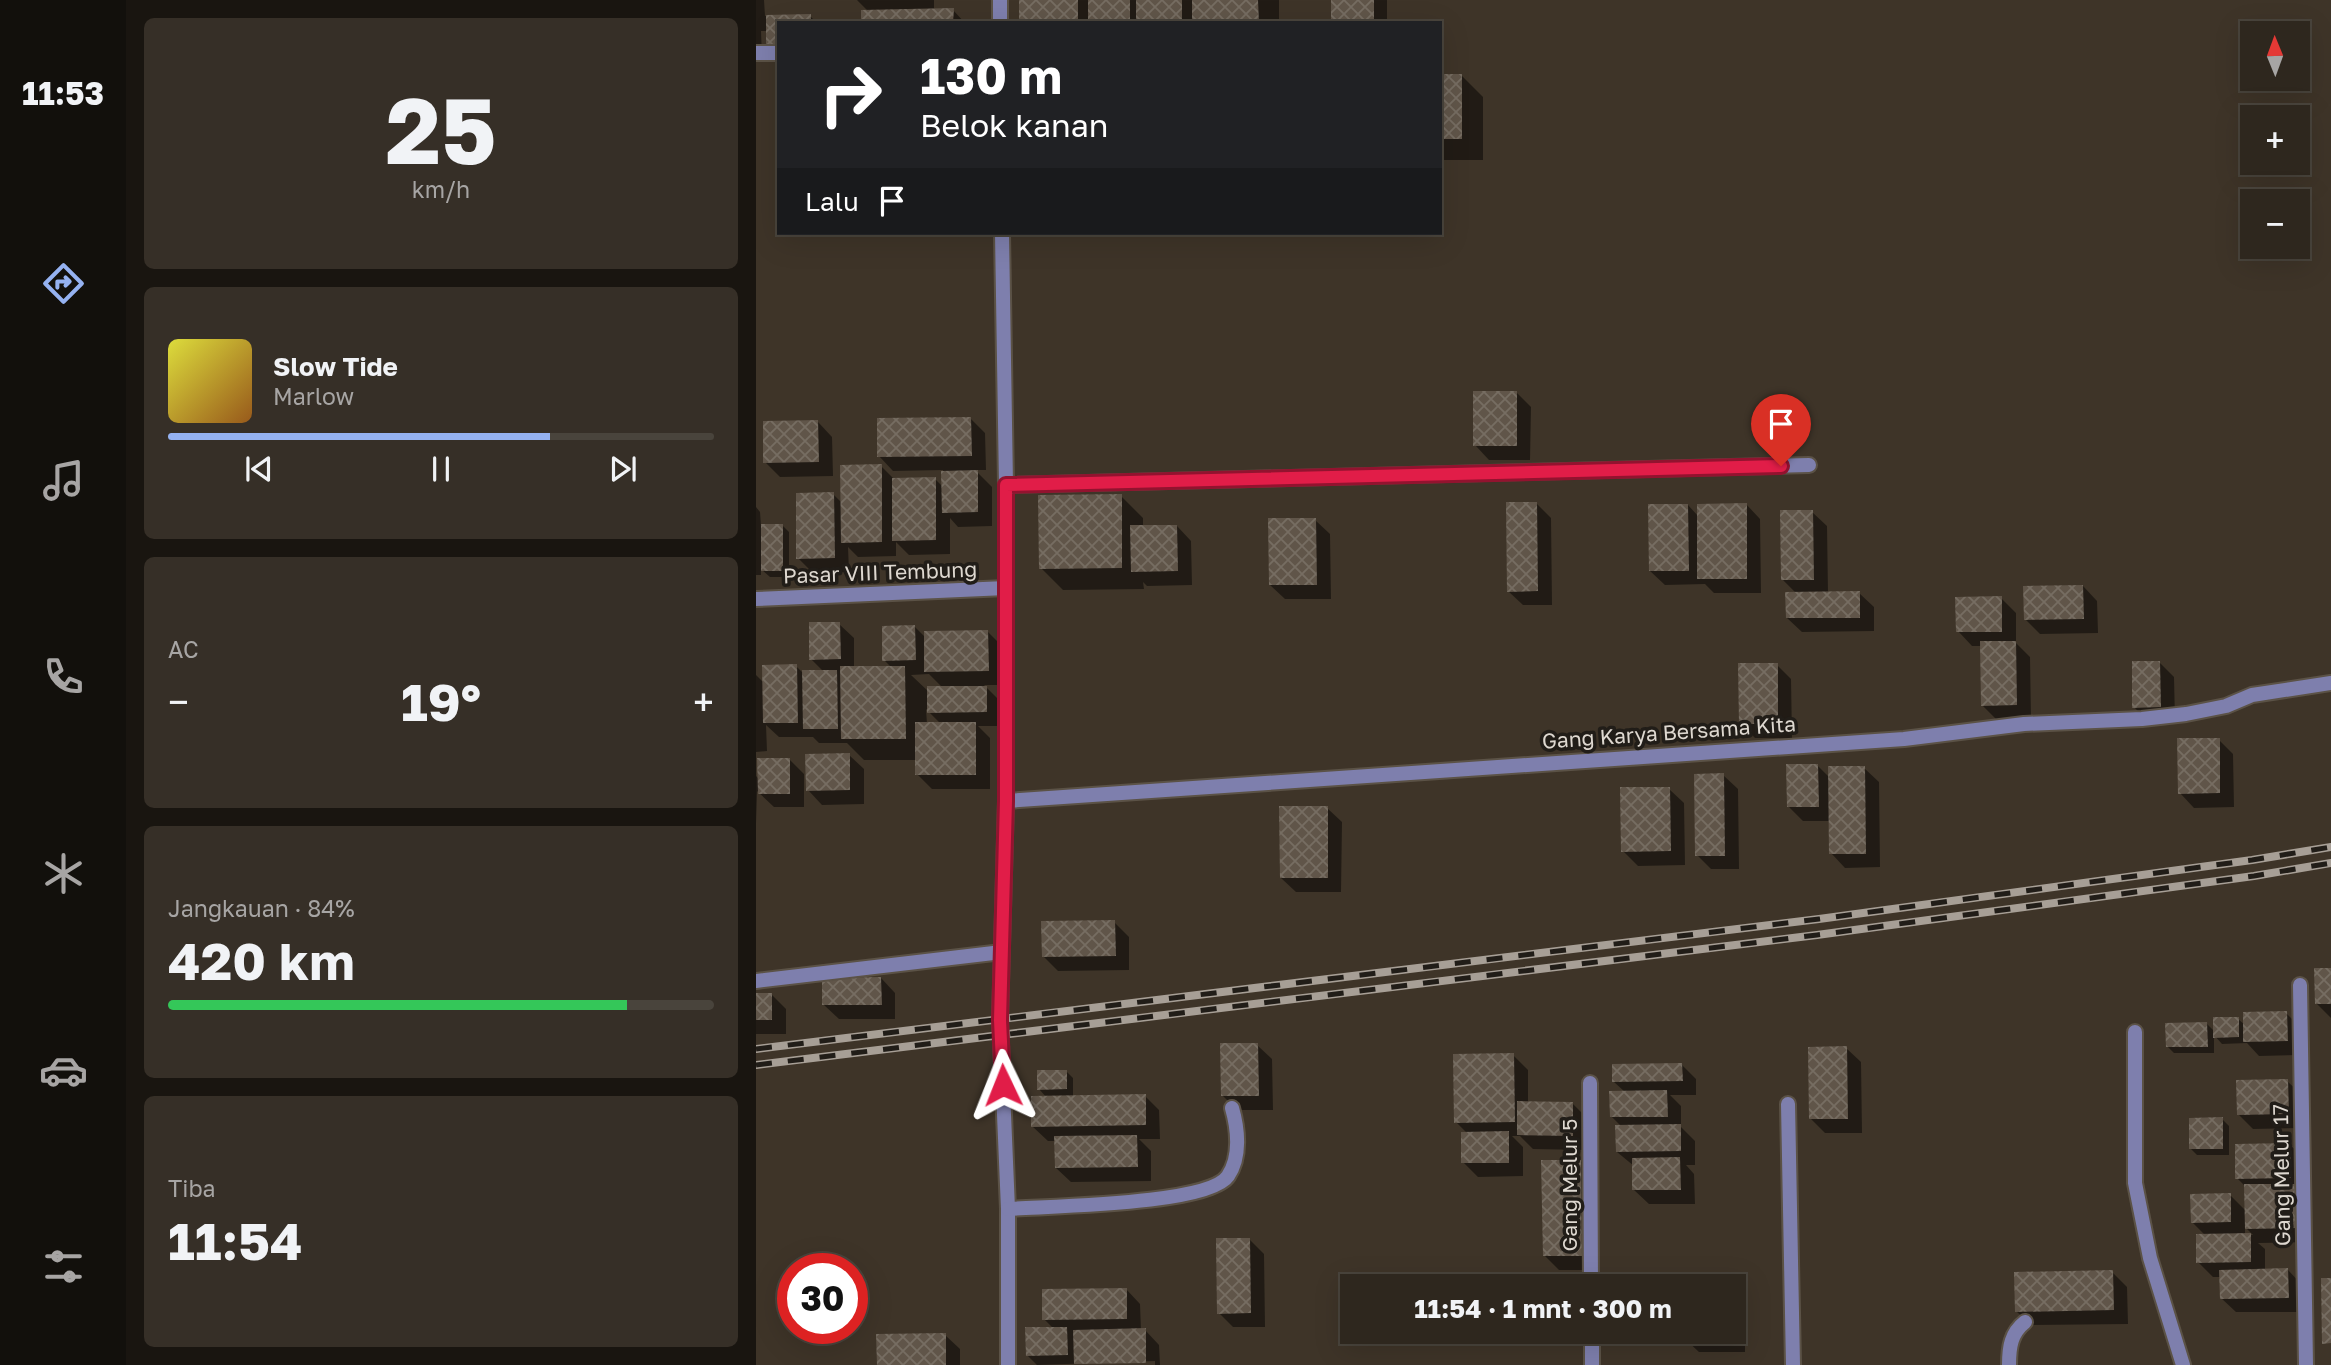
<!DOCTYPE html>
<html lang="id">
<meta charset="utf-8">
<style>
body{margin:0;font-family:"Golos Text",sans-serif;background:#362f27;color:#f1f3f6;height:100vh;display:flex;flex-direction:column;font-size:26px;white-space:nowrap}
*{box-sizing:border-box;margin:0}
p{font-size:23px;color:#a7a5a4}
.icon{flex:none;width:38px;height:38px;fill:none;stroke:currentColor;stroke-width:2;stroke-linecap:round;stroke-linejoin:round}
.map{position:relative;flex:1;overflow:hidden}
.side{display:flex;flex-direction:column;gap:18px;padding:18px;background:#191510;width:630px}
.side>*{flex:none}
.top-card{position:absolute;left:21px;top:21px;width:665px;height:214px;border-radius:0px;box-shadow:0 7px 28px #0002,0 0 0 2px #49443c;background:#202124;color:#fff;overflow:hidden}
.needle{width:46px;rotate:359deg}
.controls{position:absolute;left:1484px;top:21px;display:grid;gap:14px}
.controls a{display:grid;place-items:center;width:70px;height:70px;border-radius:0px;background:#2e271e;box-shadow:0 7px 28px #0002,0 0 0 2px #49443c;font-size:35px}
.speed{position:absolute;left:21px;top:1253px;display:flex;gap:14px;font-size:35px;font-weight:700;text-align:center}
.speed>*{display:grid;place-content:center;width:91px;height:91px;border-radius:50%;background:#2e271e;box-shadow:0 7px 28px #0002,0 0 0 2px #49443c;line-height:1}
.speed .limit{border:10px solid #d22;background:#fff;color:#111}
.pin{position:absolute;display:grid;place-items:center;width:60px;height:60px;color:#fff;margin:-72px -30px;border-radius:50% 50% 50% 0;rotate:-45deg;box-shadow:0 0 7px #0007}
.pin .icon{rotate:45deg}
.me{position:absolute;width:77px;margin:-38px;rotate:358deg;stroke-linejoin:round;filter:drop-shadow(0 0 5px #0008)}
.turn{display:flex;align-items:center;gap:24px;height:147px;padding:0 28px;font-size:32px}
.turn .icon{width:91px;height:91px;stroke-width:2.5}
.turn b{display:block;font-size:49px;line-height:60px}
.then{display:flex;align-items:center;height:66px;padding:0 28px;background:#0003;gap:14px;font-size:26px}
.big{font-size:52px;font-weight:700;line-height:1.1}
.side .widget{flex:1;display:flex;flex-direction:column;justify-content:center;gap:10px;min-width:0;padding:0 24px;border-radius:10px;background:#362f27}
.side .dial{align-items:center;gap:0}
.dial b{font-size:91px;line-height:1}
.song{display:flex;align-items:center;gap:21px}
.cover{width:84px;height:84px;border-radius:10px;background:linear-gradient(135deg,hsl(60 70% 55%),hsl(30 70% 35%))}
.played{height:7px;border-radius:4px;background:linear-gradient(90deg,#95b2f1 70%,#49443c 70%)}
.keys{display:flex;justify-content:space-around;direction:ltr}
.heat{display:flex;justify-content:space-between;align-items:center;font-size:38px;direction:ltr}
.charge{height:10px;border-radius:5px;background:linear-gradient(90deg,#34c759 84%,#49443c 0)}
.trip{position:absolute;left:584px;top:1274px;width:406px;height:70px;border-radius:0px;background:#2e271e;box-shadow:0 7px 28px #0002,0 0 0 2px #49443c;font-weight:700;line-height:70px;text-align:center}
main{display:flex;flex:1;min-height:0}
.menu{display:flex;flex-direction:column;width:126px;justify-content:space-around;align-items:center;background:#12100c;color:#a7a5a4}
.menu .icon{width:49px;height:49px}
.menu .active{color:#95b2f1}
.menu b{font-size:32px;color:#f1f3f6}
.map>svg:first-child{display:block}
.shadow{fill:#0007;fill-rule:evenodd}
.building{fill:url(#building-cross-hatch)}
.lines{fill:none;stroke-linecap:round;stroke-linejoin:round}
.street-casing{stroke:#5b5246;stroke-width:18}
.street{stroke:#7e7fad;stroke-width:14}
.rail-casing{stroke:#a79f96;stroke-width:8}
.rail{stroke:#211d18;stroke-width:5;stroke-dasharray:16;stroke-linecap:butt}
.route-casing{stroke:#92132f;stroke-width:18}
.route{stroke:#e11d48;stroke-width:12}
.labels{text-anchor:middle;stroke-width:7;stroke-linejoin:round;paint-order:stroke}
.street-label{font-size:21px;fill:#ded8d0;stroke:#211d18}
</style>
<main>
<nav class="menu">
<b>11:53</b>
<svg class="icon active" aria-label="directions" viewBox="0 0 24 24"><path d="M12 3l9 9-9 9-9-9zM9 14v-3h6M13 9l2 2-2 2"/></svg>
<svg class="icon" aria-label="music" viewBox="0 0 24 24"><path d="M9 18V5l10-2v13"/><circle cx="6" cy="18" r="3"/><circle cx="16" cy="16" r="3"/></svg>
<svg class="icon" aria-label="phone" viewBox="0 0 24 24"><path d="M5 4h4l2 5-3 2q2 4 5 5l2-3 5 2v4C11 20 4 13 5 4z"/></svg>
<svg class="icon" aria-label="climate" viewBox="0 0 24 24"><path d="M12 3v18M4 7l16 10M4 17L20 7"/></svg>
<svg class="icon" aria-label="car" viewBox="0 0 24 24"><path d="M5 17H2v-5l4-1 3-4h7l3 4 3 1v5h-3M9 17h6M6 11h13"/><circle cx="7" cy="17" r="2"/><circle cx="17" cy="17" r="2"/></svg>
<svg class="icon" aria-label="filters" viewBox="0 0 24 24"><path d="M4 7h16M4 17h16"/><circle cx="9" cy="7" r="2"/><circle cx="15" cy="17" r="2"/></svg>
</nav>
<section class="side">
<div class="widget dial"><b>25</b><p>km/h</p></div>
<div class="widget">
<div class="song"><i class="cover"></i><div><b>Slow Tide</b><p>Marlow</p></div></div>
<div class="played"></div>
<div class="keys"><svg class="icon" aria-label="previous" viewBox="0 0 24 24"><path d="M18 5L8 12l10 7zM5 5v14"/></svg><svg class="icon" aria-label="pause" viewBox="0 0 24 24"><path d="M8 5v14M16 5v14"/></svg><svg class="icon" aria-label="next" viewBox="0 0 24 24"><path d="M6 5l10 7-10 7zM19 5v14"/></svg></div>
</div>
<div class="widget"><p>AC</p>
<div class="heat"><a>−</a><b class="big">19°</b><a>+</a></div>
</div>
<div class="widget"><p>Jangkauan · 84%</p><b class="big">420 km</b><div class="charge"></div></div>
<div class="widget"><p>Tiba</p><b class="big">11:54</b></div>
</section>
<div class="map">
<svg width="1575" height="1365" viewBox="0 0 1575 1365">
<defs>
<pattern id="building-cross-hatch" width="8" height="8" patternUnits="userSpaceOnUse" patternTransform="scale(1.75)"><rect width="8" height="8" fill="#605549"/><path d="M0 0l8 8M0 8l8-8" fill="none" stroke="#766d62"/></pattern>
</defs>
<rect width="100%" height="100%" fill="#3e3428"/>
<g class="shadow">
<polygon points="0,0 8,0 9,16 54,16 61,23 23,23 12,31 5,31 6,58 0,59"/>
<polygon points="101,0 178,0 178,10 197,10 209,23 107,23 113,12"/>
<polygon points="264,0 523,0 523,23 265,23"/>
<polygon points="576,0 631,0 631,23 577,23"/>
<polygon points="705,75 727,97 727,160 684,160 684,76"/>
<polygon points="761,393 775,407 774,460 733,460 719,445"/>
<polygon points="214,418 229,433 230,470 219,470 236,487 236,526 202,527 194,518 194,554 153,555 140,542 140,556 102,557 92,547 93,572 57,573 42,558 77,494 87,504 125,466 138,479 179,479 187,487 187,470 137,471 123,456"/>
<polygon points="62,422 76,437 77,476 24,477 9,462"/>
<polygon points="365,496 387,518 387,527 421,526 435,541 436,585 391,586 387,582 388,589 307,590 285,568"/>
<polygon points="780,503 795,518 796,605 767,605 752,591"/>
<polygon points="990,504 1004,519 1005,593 958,593 949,584 909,585 894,571 932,505 942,516"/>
<polygon points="0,507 4,512 5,526 26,525 33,532 33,577 14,577 5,569 5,575 0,575"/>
<polygon points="1056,512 1071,526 1072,593 1103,593 1118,607 1118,631 1046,632 1031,618 1041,594 1027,580"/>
<polygon points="559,520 574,534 575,599 529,599 514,585"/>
<polygon points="1327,586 1341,601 1342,633 1284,634 1270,620"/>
<polygon points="1245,598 1260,613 1260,643 1274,657 1275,719 1241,720 1226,705 1226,646 1216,646 1202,631"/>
<path d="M83,624L98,638V668H136L128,660L159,627L170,638L232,632L246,646L247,685H228L245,702V726H222L234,738V789H176L161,774V760H108L91,743H63L57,737H23L10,725L11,751L0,752V675L8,683L40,666L46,672H68L55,659ZM173,674L187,688L173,692L155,675ZM170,709L185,724H171Z"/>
<polygon points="1404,663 1418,677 1419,721 1392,722 1378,707"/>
<polygon points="1021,665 1035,679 1036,738 999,738 985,723"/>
<polygon points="1463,740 1477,754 1478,807 1438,808 1424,793"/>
<polygon points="93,755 108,769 108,804 66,805 52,790"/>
<polygon points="33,759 48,774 48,807 18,807 1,791 0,823 0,776 3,779"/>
<polygon points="1061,765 1074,778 1108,768 1123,782 1124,867 1089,868 1075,853 1074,821 1047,821 1033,807"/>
<polygon points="967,775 982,789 983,869 955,869 941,855"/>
<polygon points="913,789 928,803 929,865 882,866 867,851"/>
<polygon points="571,808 586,822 585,892 540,892 525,878"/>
<polygon points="358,922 373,937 373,970 302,971 287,956"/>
<polygon points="1575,969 1575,1018 1560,1003"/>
<polygon points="125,978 139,993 139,1019 83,1019 68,1005"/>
<polygon points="15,994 30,1009 30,1034 0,1034 0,995"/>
<polygon points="1530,1013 1545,1028 1545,1055 1503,1056 1491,1043 1466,1044 1458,1035 1458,1053 1418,1053 1411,1046 1451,1024 1459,1032 1482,1019 1489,1025"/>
<polygon points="501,1045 516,1059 517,1110 481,1110 467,1096"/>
<polygon points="1090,1048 1105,1062 1106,1133 1069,1133 1055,1119"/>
<polygon points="757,1055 772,1070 772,1103 816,1103 831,1118 830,1150 777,1149 764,1136 756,1136 767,1147 767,1176 722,1177 707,1162 711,1133 700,1122"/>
<polygon points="926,1065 940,1079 940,1095 914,1095 925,1106 925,1127 939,1141 939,1165 930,1165 938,1174 939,1204 893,1204 878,1190 878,1166 861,1152 866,1127 855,1116 869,1092 858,1082"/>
<polygon points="310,1071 317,1078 317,1097 389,1096 403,1110 404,1139 383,1139 395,1151 395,1181 315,1182 300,1168 300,1141 292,1141 277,1127 291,1098 283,1089"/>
<polygon points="1531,1081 1546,1095 1547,1128 1497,1129 1482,1114"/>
<polygon points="1466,1119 1473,1126 1473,1155 1441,1155 1434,1148"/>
<path d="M1534,1145L1549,1159L1554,1242L1502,1243L1509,1249V1270H1532L1546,1285L1547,1312H1480L1465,1298V1277H1457L1442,1262L1450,1236L1436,1222L1474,1195L1490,1211V1187L1481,1178ZM1489,1227L1497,1235H1489Z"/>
<polygon points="825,1161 839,1176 840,1270 803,1270 789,1256"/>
<polygon points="493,1239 508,1254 509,1327 477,1327 463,1313"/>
<polygon points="1356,1272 1371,1287 1372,1324 1275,1325 1260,1311"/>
<polygon points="370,1289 384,1304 385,1330 389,1330 403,1345 404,1365 377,1365 399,1365 399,1361 281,1365 271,1355 297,1328 288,1319"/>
<polygon points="978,1304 989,1315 989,1352 943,1352 928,1338 928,1332 978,1332"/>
<polygon points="189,1335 204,1349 204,1365 122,1365"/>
</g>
<g class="building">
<rect x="263" y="0" width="59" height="23"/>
<rect x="332" y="0" width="42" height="23"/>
<rect x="380" y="0" width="46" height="23"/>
<polygon points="436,0 502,0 503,23 436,23"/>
<rect x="575" y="0" width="43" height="23"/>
<polygon points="198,8 197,23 105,23 105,10"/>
<polygon points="55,14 55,23 23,23 23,47 10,47 10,15"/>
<rect x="684" y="74" width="22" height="65"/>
<rect x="717" y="391" width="44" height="55"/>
<polygon points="215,417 216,456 121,457 121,418"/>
<polygon points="62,420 63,462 7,463 7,421"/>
<polygon points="126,464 126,542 85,543 84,465"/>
<polygon points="222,470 222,512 186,513 185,471"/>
<polygon points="180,477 180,540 136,541 136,478"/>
<polygon points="78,492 79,558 40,559 40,493"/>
<polygon points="366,494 366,568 283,569 282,495"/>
<polygon points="750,502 781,502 782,591 751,592"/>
<polygon points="991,503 991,579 941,579 941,504"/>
<polygon points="892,504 932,504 933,571 893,571"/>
<polygon points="1024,510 1057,510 1058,580 1025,580"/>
<polygon points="512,518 560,518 561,585 513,585"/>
<rect x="5" y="524" width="22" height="47"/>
<polygon points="374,525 421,525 422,571 375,572"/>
<polygon points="1327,585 1328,619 1268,620 1267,586"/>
<polygon points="1104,591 1104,618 1030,618 1029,592"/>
<polygon points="1246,596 1246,632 1200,632 1199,597"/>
<polygon points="53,622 84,622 85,659 53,660"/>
<polygon points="159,625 160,660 126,661 126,626"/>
<polygon points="232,630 233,671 168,672 168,631"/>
<polygon points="1224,641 1260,641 1261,705 1225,706"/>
<polygon points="1376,661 1404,661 1405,707 1376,708"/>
<polygon points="982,663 1022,663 1022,724 983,724"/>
<polygon points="41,664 42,723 7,723 6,665"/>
<polygon points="84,666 149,666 150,739 85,739"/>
<polygon points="46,670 81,670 82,729 47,729"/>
<polygon points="171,686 231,686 231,712 171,713"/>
<rect x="159" y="722" width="61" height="53"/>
<polygon points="1421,738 1464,738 1464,793 1422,794"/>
<polygon points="94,753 94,790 50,791 49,754"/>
<polygon points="1,758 34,758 34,794 2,794"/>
<polygon points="1030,764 1062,764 1063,807 1031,807"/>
<polygon points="1072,766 1109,766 1110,854 1073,854"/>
<polygon points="968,773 969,856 939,856 938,774"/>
<polygon points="864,787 914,787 915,851 865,852"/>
<polygon points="523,806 572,806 572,878 524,878"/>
<polygon points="359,920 360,956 286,957 285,921"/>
<polygon points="1558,968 1575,968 1575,1004 1559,1004"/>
<polygon points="125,977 126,1005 66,1005 66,978"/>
<rect x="0" y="993" width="16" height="27"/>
<polygon points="1531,1011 1532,1041 1487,1042 1487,1012"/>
<polygon points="1457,1017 1483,1017 1483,1037 1457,1038"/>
<polygon points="1451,1022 1452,1047 1410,1047 1409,1023"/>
<polygon points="464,1043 502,1043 503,1096 465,1096"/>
<polygon points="1091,1046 1092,1119 1053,1119 1052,1047"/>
<polygon points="758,1053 759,1122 698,1123 697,1054"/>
<polygon points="926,1063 927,1081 856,1082 856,1064"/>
<polygon points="281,1070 311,1070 311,1089 281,1090"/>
<polygon points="1532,1079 1533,1114 1481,1115 1480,1080"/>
<polygon points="911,1090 912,1117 854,1117 853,1091"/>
<polygon points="390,1094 390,1125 275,1127 275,1096"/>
<polygon points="761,1101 817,1102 817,1136 761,1135"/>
<polygon points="1467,1117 1467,1149 1433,1149 1433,1118"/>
<polygon points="925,1124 925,1151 860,1152 859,1125"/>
<polygon points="753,1131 753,1163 705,1163 705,1132"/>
<polygon points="381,1135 382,1167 299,1168 298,1136"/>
<polygon points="1535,1143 1535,1178 1479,1179 1479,1144"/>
<polygon points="924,1157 925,1190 876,1190 876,1158"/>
<polygon points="785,1160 825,1160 826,1256 787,1256"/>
<polygon points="1488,1184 1539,1184 1540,1228 1489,1229"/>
<polygon points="1475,1193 1475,1222 1435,1223 1434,1194"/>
<polygon points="1495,1233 1495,1262 1440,1263 1440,1234"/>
<polygon points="460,1238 494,1238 495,1313 461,1314"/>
<polygon points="1532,1268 1533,1298 1464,1299 1463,1270"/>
<polygon points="1357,1270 1358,1310 1259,1312 1258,1272"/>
<polygon points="1565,1278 1575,1278 1575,1343 1566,1344"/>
<polygon points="371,1288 371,1319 286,1320 286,1289"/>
<polygon points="269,1327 311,1327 312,1355 270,1356"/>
<polygon points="390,1328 390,1363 318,1364 317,1330"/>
<polygon points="926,1332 975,1332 975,1338 926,1339"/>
<polygon points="190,1333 190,1365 121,1365 120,1334"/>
</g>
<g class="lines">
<defs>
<g id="street">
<polyline points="244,0 244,23"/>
<polyline points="0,53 23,53"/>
<polyline points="246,233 250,485 250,801 244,1020 252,1209 252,1365"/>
<polyline points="250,485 1053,465"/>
<polyline points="0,599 250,588"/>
<polyline points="250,801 1148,739 1268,724 1386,719 1430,714 1470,706 1496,695 1575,683"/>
<polyline points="0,981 246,952"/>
<polyline points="1544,985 1550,1365"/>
<polyline points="1379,1032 1379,1183 1394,1258 1427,1365"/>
<polyline points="834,1083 835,1286"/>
<polyline points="1032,1104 1037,1365"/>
<path d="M252,1209C291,1206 453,1205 472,1176C485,1157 482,1129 476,1108"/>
<polyline points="836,1332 836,1365"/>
<path d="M1253,1365C1253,1347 1255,1333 1269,1322"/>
</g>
</defs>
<use href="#street" class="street-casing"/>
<use href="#street" class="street"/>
<defs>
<g id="rail">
<polyline points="0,1049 1063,919 1496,860 1575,847"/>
<polyline points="0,1065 1061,935 1498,876 1575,863"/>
</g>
</defs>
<use href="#rail" class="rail-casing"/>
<use href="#rail" class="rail"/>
</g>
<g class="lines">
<defs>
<polyline id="route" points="247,1085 244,1020 250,801 250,485 1025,466"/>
</defs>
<use href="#route" class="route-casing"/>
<use href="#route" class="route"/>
</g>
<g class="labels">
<g class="street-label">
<text transform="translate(124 573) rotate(-2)" y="7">Pasar VIII Tembung</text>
<text transform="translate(913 733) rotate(-4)" y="7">Gang Karya Bersama Kita</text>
<text transform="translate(1526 1175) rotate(-91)" y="7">Gang Melur 17</text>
<text transform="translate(814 1185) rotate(-90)" y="7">Gang Melur 5</text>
</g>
</g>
</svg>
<div class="controls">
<a><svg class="needle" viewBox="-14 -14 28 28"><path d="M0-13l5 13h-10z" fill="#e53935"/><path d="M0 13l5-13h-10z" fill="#a7a5a4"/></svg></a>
<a>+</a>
<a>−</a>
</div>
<div class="speed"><div class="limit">30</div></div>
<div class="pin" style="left:1025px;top:466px;background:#d93025"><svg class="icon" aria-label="arrive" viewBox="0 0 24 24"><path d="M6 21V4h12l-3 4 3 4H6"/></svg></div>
<svg class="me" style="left:247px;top:1085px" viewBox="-20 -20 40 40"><path d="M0-17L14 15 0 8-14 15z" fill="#e11d48" stroke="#fff" stroke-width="4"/></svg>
<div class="trip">11:54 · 1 mnt · 300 m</div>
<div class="top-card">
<div class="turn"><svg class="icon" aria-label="right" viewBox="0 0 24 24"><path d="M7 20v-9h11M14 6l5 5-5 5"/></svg><div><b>130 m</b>Belok kanan</div></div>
<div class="then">Lalu<svg class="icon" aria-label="arrive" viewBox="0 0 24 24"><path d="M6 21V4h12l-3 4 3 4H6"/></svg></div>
</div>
</div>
</main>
